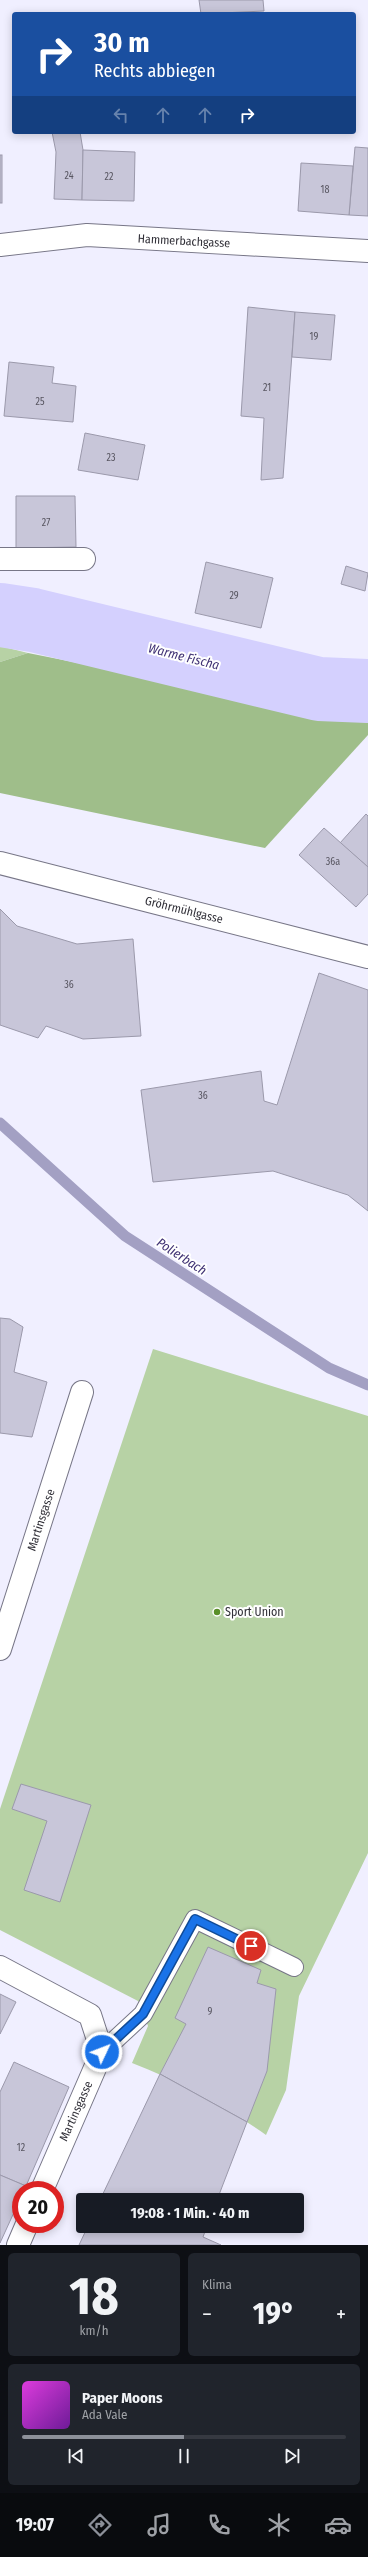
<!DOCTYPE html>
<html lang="de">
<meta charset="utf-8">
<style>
body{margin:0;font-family:"Fira Sans Condensed",sans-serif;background:#20242c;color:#f1f3f6;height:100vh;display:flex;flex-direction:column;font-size:15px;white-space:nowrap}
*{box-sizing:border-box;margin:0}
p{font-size:13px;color:#9ea1a6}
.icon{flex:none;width:22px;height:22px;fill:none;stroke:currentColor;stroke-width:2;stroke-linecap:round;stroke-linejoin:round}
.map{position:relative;height:2245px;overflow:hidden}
.panel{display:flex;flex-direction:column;gap:8px;padding:8px;background:#0d0f14;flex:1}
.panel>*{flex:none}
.top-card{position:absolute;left:12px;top:12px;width:344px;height:122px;border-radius:4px;box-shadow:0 2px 10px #0003;background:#1a4fa0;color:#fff;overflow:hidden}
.speed{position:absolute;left:12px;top:2181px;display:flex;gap:8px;font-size:20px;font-weight:700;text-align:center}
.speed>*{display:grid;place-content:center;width:52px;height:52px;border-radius:50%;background:#171b24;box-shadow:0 2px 10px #0003;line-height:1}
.speed .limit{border:6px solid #d22;background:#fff;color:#111}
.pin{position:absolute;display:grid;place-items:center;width:34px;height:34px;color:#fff;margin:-17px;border:2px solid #fff;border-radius:50%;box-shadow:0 1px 4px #0007}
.me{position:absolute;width:44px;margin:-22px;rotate:47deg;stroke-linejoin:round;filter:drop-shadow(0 0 3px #0008)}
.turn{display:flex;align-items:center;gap:14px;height:84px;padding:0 16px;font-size:18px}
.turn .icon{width:52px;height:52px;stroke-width:2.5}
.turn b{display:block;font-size:28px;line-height:34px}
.lanes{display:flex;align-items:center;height:38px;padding:0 16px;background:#0003;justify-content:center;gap:20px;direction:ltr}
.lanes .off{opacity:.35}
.big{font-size:30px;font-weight:700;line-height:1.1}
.panel .widget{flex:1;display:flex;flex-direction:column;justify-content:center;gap:6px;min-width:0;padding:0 14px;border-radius:6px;background:#20242c}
.panel .dial{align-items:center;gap:0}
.dial b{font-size:52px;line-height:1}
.song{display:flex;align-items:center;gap:12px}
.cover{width:48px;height:48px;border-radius:6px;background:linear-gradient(135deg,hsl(300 70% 55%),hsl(280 70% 35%))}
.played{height:4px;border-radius:2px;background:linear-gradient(90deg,#8c9099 50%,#363941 50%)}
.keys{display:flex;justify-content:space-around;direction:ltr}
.heat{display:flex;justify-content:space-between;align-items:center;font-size:22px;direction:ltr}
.panel .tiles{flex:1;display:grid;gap:8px;grid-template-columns:1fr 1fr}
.widget:last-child{grid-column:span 2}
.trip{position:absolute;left:76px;top:2193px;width:228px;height:40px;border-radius:4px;background:#171b24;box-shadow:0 2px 10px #0003;font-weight:700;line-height:40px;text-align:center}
.menu{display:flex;height:64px;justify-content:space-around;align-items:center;background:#090b0e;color:#9ea1a6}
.menu .icon{width:28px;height:28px}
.menu .on{color:#8c9099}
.menu b{font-size:18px;color:#f1f3f6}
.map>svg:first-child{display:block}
.green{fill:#b7d2a5}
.forest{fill:#9fbe8a}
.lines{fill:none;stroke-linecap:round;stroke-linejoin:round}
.stream{stroke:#a3a0c3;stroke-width:11}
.river{stroke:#d4d0fe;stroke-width:64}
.building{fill:#c8c6d9;stroke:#9b99ab}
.lane-casing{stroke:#777687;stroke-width:20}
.street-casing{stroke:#777687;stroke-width:24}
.lane{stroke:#fff;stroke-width:18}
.street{stroke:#fff;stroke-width:22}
.route-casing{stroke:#114b97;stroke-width:10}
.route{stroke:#1a73e8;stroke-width:7}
.poi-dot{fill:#5a8f29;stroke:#fff;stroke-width:1.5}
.labels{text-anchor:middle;stroke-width:4;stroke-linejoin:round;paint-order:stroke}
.number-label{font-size:10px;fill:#585661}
.street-label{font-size:12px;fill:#323139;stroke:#fff}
.poi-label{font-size:12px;fill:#323139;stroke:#fff;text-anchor:start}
.water-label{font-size:13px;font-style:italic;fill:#403274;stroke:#fff}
</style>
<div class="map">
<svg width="368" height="2245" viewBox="0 0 368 2245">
<rect width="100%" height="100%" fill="#f0efff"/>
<g class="green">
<polygon points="0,646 28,653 0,662"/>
<path d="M153,1349L368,1416V1853L299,1996L286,2090L266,2135C225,2106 179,2081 132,2063L148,2026L138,2001L0,1930V1809Z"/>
</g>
<polygon class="forest" points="28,653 368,721 368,735 265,848 0,793 0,662"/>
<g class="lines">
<polyline class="stream" points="0,1123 125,1236 329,1368 368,1385"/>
<polyline class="river" points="0,615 33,620 319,689 368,691"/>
</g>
<g class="building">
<polygon points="199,0 263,0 264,11 201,14"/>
<polygon points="52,132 80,132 83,150 82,200 54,199 56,152"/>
<polygon points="355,147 368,148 368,216 349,215"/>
<polygon points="83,150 135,152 134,201 82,200"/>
<rect x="0" y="155" width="2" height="48"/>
<polygon points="301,163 353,166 349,215 298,211"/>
<polygon points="248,307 295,312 283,478 261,480 264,418 241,416"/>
<polygon points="295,312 335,315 331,360 292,357"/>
<polygon points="9,362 54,367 52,383 76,386 73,422 4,416"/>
<polygon points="85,433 145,445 138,480 78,470"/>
<polygon points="16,496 75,496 76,547 16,548"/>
<polygon points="206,562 273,578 261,628 195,613"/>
<polygon points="346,566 368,573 365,591 341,584"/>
<polygon points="366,814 368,816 368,867 340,843"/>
<polygon points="324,828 368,867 368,894 356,907 299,855"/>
<polygon points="0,909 17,926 77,944 133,939 141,1036 83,1039 46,1026 38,1038 0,1025"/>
<polygon points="319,973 368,990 368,1211 348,1195 273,1171 153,1182 141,1090 261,1071 264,1101 277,1105"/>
<polygon points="0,1318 10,1319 23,1327 14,1372 47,1382 32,1437 0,1433"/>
<polygon points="21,1784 91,1805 60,1902 24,1890 47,1821 12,1809"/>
<polygon points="208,1947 261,1970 257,1983 276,1989 267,2071 247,2122 160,2074 186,2024 175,2018"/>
<polygon points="0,1994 16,2002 0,2034"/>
<polygon points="14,2062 69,2087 26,2186 0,2175 0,2092"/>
<polygon points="160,2074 247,2122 217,2200 100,2200"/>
<polygon points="0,2175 26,2186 24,2190 21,2190 21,2197 0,2243"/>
<polygon points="88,2226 207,2226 203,2237 221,2245 79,2245"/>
</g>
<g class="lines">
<defs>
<polyline id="lane" points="102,2052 143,2014 195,1919 294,1967"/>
<g id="street">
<polyline points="0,245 87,235 368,251"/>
<polyline points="0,559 84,559"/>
<polyline points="0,863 368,957"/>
<polyline points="0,1649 82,1392"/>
<polyline points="0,1967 90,2015 102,2052 42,2190"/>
<polyline points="18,2245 27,2224"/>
</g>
</defs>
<use href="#lane" class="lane-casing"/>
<use href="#street" class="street-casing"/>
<use href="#lane" class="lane"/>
<use href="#street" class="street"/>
</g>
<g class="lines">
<defs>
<polyline id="route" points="102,2052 143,2014 195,1919 251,1946"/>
</defs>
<use href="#route" class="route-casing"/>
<use href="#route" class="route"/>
</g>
<circle class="poi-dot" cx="217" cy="1612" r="4"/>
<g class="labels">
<g class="number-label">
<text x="69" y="179">24</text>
<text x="109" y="180">22</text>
<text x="325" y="193">18</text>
<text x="314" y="340">19</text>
<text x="267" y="391">21</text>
<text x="40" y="405">25</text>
<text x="111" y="461">23</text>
<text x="46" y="526">27</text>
<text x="234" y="599">29</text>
<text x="333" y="865">36a</text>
<text x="69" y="988">36</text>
<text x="203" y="1099">36</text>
<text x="210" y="2015">9</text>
<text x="21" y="2151">12</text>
</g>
<g class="street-label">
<text transform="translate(184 241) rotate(3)" y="4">Hammerbachgasse</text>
<text transform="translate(184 910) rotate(14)" y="4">Gröhrmühlgasse</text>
<text transform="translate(41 1520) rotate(-72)" y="4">Martinsgasse</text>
<text transform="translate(76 2111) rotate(-66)" y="4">Martinsgasse</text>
</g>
<g class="poi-label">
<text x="225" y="1616">Sport Union</text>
</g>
<g class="water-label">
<text transform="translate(184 656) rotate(14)" y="5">Warme Fischa</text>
<text transform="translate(182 1256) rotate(33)" y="5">Polierbach</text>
</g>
</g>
</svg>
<div class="speed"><div class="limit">20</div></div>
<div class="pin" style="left:251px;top:1946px;background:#d93025"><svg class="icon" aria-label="arrive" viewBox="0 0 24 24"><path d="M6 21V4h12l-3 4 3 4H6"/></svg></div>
<svg class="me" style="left:102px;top:2052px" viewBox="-20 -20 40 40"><circle r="17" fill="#1a73e8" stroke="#fff" stroke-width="3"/><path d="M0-11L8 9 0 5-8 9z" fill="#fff"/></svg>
<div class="trip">19:08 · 1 Min. · 40 m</div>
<div class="top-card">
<div class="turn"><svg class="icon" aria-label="right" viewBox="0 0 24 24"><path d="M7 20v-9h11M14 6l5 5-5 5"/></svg><div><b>30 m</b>Rechts abbiegen</div></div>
<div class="lanes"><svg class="icon off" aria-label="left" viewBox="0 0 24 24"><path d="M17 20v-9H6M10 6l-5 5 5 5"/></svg><svg class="icon off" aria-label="ahead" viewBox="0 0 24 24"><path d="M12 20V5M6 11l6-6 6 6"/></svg><svg class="icon off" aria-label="ahead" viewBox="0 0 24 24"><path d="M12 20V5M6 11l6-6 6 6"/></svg><svg class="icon" aria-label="right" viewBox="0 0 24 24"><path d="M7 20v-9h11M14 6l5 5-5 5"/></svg></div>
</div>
</div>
<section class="panel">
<div class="tiles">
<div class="widget dial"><b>18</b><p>km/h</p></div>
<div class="widget"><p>Klima</p>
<div class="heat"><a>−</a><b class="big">19°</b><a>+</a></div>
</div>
<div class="widget">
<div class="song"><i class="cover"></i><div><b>Paper Moons</b><p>Ada Vale</p></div></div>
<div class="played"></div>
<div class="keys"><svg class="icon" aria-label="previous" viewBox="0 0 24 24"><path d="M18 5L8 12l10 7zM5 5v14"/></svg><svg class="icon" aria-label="pause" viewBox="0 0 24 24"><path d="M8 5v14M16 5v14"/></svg><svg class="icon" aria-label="next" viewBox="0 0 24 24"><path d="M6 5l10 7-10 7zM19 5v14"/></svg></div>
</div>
</div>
</section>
<nav class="menu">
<b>19:07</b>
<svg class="icon on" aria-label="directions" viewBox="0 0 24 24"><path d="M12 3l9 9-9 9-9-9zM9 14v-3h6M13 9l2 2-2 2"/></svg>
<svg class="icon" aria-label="music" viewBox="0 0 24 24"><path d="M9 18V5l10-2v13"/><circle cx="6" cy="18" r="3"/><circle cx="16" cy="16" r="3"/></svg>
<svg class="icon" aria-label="phone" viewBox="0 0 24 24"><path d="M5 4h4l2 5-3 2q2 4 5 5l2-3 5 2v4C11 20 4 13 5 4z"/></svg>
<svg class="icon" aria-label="climate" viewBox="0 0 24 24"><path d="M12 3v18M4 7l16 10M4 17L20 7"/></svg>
<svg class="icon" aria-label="car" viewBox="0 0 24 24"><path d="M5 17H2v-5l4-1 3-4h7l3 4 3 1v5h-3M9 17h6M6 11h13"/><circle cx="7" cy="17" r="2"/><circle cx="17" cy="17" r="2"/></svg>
</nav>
